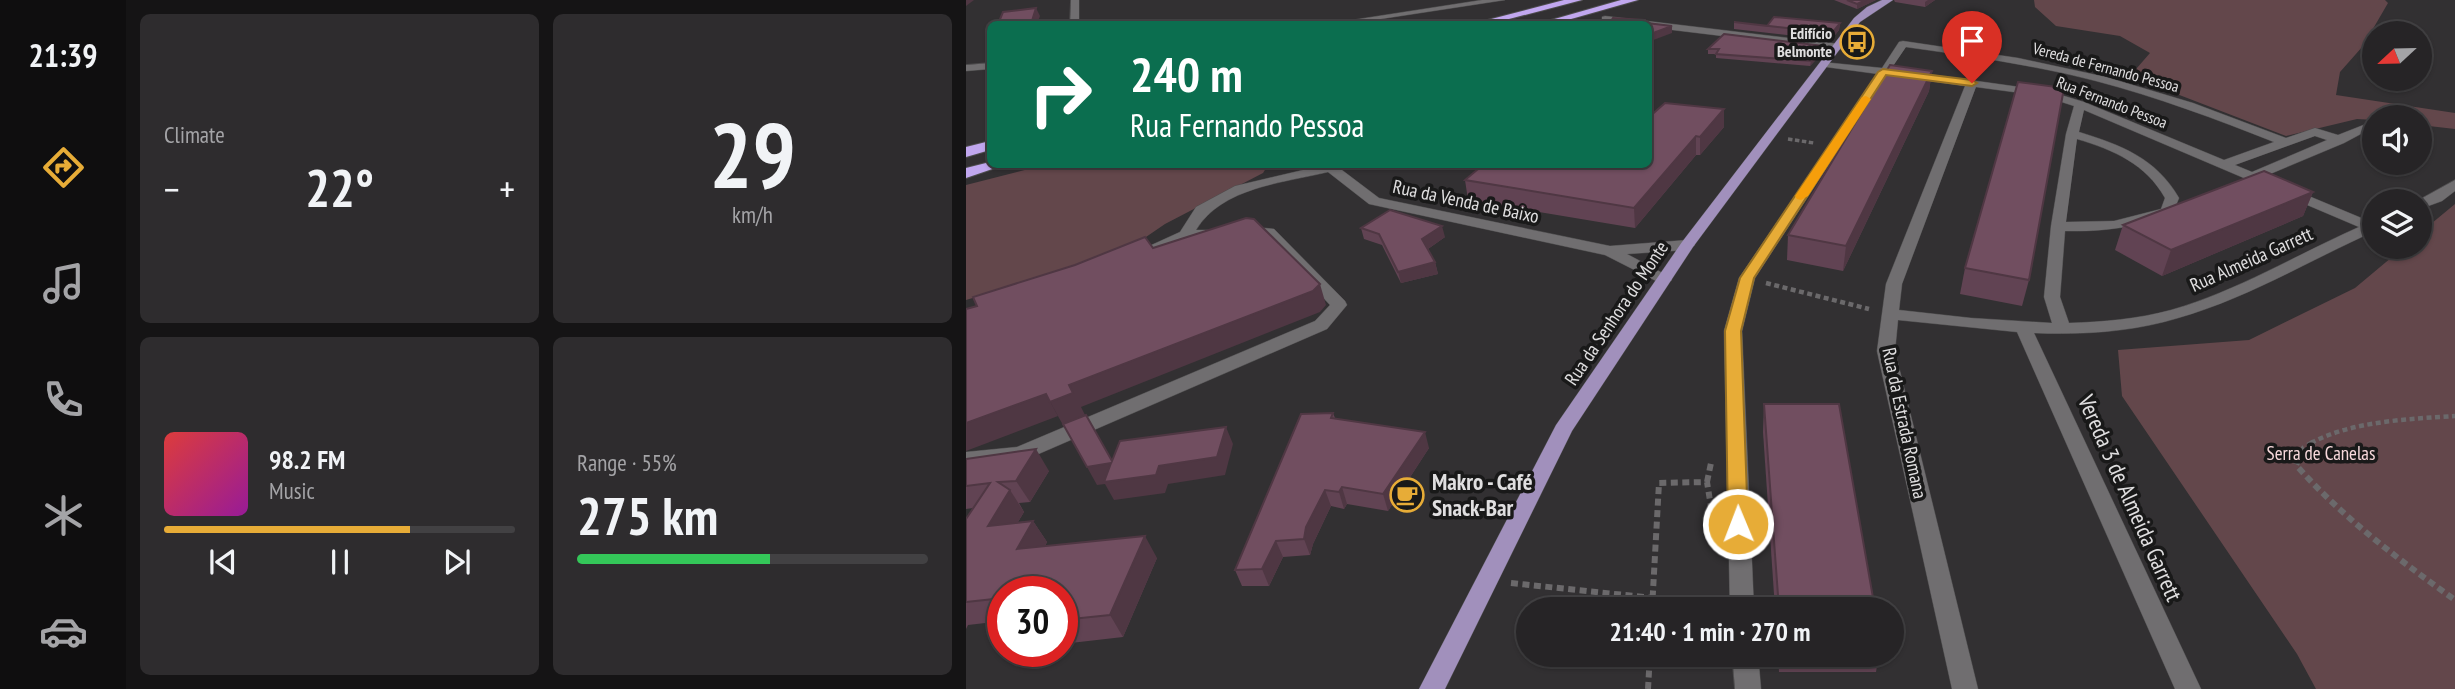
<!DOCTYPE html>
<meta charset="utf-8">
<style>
body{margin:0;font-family:"PT Sans Narrow",sans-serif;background:#2e2c2e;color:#f1f3f6;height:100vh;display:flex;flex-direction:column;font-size:26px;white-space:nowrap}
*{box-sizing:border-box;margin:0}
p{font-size:23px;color:#a4a4a7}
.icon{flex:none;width:38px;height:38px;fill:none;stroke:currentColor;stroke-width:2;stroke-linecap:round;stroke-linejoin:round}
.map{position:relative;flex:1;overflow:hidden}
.drawer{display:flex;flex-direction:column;gap:14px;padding:14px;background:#151415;width:840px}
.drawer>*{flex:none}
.hud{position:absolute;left:21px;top:21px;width:665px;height:147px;border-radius:10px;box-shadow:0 2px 5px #0004,0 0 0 2px #424143;background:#0b6e4f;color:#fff;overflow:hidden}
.needle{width:46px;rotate:248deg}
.controls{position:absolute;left:1396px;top:21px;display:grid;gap:14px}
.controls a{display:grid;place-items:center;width:70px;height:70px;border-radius:50%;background:#262426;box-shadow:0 2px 5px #0004,0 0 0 2px #424143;font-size:35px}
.speed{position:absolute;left:21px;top:576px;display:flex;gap:14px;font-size:35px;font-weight:700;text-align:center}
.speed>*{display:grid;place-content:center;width:91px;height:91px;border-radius:50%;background:#262426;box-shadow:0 2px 5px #0004,0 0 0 2px #424143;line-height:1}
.speed .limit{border:10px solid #d22;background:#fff;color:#111}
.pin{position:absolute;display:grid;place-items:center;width:60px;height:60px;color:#fff;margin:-72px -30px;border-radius:50% 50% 50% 0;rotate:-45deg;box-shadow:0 0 7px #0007}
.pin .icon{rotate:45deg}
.me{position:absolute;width:77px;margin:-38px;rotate:359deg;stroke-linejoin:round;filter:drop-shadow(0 0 5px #0008)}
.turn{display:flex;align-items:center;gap:24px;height:147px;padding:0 28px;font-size:32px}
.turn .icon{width:91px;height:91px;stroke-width:2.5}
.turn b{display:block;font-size:49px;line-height:60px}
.big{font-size:52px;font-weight:700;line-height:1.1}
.drawer .card{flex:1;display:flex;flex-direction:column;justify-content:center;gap:10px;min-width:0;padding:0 24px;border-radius:10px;background:#2e2c2e}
.drawer .dial{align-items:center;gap:0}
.dial b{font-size:91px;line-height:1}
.song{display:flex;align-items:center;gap:21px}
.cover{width:84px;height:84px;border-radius:10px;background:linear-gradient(135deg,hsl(0 70% 55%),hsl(300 70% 35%))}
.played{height:7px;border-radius:4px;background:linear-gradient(90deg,#e7ac37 70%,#424143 70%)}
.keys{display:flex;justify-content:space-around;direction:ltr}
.heat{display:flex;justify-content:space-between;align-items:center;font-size:38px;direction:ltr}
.charge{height:10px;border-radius:5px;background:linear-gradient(90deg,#34c759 55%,#424143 0)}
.drawer .tiles{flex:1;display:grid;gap:14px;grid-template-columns:repeat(2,1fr)}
.trip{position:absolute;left:550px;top:597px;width:388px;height:70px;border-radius:35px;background:#262426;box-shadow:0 2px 5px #0004,0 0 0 2px #424143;font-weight:700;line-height:70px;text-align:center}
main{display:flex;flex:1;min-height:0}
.menu{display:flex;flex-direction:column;width:126px;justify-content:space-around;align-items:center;background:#0f0e0f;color:#a4a4a7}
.menu .icon{width:49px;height:49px}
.menu .selected{color:#e7ac37}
.menu b{font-size:32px;color:#f1f3f6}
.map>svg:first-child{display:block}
.green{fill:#63474b}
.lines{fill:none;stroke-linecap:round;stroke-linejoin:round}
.minor-casing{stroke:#4d4c4d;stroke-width:1}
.major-casing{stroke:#4d4c4d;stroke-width:1}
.highway-casing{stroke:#4d4c4d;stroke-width:2}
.path-far2{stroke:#6b696b;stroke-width:3.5;stroke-dasharray:4.5 2.5;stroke-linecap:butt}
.path-far1{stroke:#6b696b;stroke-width:4.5;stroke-dasharray:5 3.5;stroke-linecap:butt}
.path{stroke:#6b696b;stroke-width:6;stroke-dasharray:7 4.5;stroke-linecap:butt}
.minor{fill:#706e70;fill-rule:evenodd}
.major{fill:#a190bc;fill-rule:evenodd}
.highway{fill:#c1a7ef;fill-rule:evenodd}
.wall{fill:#614353}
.shaded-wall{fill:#4f3743}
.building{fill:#714e60;stroke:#4f3743;stroke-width:2}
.route{fill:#e7ac37;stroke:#967024;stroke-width:2}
.slow{fill:#f59e0b}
.labels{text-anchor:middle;stroke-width:7;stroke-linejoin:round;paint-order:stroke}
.far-poi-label{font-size:16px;font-weight:bold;fill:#e0dfe0;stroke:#191919;text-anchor:end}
.far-street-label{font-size:16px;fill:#e0dfe0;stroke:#191919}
.street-label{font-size:19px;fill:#e0dfe0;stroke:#191919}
.park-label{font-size:19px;fill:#f8d9dc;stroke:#191919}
.near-poi-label{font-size:23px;font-weight:bold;fill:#e0dfe0;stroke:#191919;text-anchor:start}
.near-street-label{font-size:23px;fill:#e0dfe0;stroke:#191919}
</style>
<main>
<nav class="menu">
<b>21:39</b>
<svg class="icon selected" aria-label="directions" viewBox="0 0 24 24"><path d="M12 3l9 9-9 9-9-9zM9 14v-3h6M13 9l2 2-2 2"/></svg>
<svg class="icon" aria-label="music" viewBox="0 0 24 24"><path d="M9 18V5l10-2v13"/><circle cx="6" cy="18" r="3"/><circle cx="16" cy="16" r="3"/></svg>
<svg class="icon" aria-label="phone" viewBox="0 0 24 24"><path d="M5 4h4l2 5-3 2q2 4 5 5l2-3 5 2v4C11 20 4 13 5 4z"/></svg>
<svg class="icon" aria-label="climate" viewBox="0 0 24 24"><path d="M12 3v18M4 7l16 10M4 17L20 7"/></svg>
<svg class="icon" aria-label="car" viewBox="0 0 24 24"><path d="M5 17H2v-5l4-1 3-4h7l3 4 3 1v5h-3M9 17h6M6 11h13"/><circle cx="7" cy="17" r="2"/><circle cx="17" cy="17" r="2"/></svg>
</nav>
<section class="drawer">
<div class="tiles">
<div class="card"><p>Climate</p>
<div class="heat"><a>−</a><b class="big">22°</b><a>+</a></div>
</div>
<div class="card dial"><b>29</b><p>km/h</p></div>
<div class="card">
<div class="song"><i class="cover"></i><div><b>98.2 FM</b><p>Music</p></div></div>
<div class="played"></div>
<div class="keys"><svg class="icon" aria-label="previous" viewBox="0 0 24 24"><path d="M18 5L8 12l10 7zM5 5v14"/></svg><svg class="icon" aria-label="pause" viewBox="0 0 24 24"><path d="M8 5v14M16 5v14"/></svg><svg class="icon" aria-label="next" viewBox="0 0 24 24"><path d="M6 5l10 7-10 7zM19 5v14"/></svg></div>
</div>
<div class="card"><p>Range · 55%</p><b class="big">275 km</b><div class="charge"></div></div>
</div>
</section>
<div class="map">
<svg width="1489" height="689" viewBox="0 0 1489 689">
<rect width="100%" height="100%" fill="#323032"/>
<g class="green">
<polygon points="1068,0 1419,0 1422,3 1397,46 1374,72 1370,95 1489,113 1489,129 1454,125 1454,117 1409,117 1409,120 1391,119 1320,136 1164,76 1184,53 1154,36 1090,26 1069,7"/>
<polygon points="78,165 302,165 297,173 199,224 158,252 0,300 0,185"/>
<polygon points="1489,204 1489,689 1350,689 1331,654 1156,396 1152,350 1283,340 1389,288 1438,247 1454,247 1454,233"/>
</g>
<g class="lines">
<defs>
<g id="minor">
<polygon points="105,0 113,0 113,24 104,24"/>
<polygon points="516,0 539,0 382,24 361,24"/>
<polygon points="639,16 873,44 878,47 873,50 682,27 682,24 636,21 636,17"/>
<path d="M937,41L1052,58L1140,77L1227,103L1320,138L1349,128L1372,135L1400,124L1406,128L1378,143L1297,177L1405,222L1409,221V231C1344,260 1282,298 1212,318C1166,332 1116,335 1068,333L1235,689H1209L1051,332L932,320L929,351L1012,689H986L911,351L920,284L999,86L921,75L789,278L776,331L788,609H764L758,331L773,278L912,74L860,67L855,64L856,62L916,68L933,42ZM940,47C1004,56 1068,65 1130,81C1191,97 1250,119 1308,142L1258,160L1118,102L1082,91L925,69ZM1010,87L1077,96L1108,106L1100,134L1085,226L1078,297L1086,323L1005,318L933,310L936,284ZM1118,110L1393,227C1330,255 1271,291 1205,310C1172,319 1137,322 1103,323L1094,297L1099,231C1136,232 1171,227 1206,215L1213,198C1190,158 1155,145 1113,132ZM1349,136L1361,140L1286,172L1269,165ZM1111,139C1148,150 1180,164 1199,198L1195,209L1148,221L1100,222Z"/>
<polygon points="24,63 24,69 0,71 0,65"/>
<path d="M353,164H368L413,198L644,246L721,240L729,245L721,250L661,254L704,277L706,280L698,285L639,255L403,204L362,172C317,183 256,187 230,230H255L257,233L255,236L222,239L176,258L168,253L214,232L230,207L269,186L354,166Z"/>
<polygon points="1489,180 1489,191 1476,201 1454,209 1454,201 1451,201"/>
<polygon points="278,226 308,229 379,301 381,305 361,329 61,459 0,466 0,452 51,447 349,321 364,305 299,236 273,233 271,230 273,227"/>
<polygon points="766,654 792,654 795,689 769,689"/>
</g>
<polygon id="major" points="916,0 927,0 894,22 727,247 606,431 479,689 453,689 590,425 716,242 888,18 901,7"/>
<g id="highway">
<polygon points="598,0 616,0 524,24 506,24"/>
<polygon points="655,0 672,0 591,23 585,20"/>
<polygon points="24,141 24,150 0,157 0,147"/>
<polygon points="24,162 24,164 41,164 0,178 0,168"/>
</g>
</defs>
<use href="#minor" class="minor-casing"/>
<use href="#major" class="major-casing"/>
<use href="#highway" class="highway-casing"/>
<polyline class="path-far2" points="822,139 848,143"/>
<g class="path-far1">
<polyline points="800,283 903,309"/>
<path d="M1345,443C1386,421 1443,419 1489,416"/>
</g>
<g class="path">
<path d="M1348,442L1338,448L1330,465C1377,518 1432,559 1489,600"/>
<polyline points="741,482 745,463"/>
<polyline points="545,583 687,598"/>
<polyline points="686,609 693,483 741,482 746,513"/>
<polyline points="682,689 684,654"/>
</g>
<use href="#minor" class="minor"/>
<use href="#major" class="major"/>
<use href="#highway" class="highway"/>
</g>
<g class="wall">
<polygon points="868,0 910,0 891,9"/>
<polygon points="928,0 969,0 959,7 929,2"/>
<polygon points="768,22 801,26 874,23 873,30 865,40 768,29"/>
<polygon points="742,49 858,51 844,66 750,58 750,54 742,54"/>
<polygon points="966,71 963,91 877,271 821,260 822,235"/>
<polygon points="758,109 758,127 734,155 730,155 669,228 502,200 499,180 682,164"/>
<polygon points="1347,192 1337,216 1196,276 1149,250 1157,225"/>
<polygon points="395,228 479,237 462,249 469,262 472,274 435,283 416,245 398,239"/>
<polygon points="999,268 1063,280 1056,306 994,294"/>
<polygon points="798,404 909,609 809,609 797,432"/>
<polygon points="367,413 369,418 463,448 422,511 381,504 378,509 365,506 347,544 344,555 317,557 303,586 276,586 269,570"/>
<polygon points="0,459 83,471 64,502 53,503 58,512 52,522 67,521 81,542 79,546 191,558 157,637 96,644 96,592 37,592 37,644 25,628 28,622 2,625 0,629 0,519 7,508 0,509"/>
<polygon points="812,654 913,654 910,672 813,672"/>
</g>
<g class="shaded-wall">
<polygon points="0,0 8,0 0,6"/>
<polygon points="900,0 910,0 891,9 891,4"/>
<polygon points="962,0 969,0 959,7 959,2"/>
<polygon points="70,8 74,16 71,24 65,24"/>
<polygon points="874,23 873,30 865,40 866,33"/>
<polygon points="706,26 706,33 682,42 682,35"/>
<polygon points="858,46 858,51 844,66 845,61"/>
<polygon points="966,71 963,91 877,271 880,246"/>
<polygon points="758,109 758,127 734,155 734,137"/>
<polygon points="730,136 730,155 669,228 668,208"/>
<polygon points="1347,192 1337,216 1196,276 1205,250"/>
<polygon points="476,226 479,237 459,251 456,239"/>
<polygon points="469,262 472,274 435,283 432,272"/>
<polygon points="354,284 360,305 354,312 115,407 119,415 97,425 84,402 103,385"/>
<polygon points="80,394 92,416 0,451 0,423"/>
<polygon points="260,427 267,444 259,475 202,484 199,493 148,500 139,484 131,485 121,467 145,463 193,466"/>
<polygon points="459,432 463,448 422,511 417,494"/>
<polygon points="70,449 83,471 64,502 50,481"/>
<polygon points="376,487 381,504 378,509 373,492"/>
<polygon points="44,490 58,512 37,547 22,526"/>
<polygon points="359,490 365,506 347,544 344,555 338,539 340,527"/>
<polygon points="67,521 81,542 66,571 51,549"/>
<polygon points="179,536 191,558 157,637 144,615"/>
<polygon points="310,541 317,557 303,586 296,569"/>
</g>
<g class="building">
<polygon points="881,0 900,0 891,4"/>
<polygon points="70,8 65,24 32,24 37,12"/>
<polygon points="808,17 874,23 866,33 768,22 801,26"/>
<polygon points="647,18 679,20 681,23 706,26 682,35 682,24 643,24"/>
<polygon points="758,34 858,46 845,61 750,54 753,49 742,49"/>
<polygon points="924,65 966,71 880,246 822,235"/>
<polygon points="1052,82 1098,88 1063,280 999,268"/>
<polygon points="699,103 758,109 734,137 730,136 668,208 499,180 518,164 682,164 682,118"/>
<polygon points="1298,171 1347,192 1205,250 1157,225"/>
<polygon points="424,210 476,226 456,239 469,262 432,272 413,234 395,228"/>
<polygon points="280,218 288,219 354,284 347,291 103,385 107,393 84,402 80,394 0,423 0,309 11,306 7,297 109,265 179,237 187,248"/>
<polygon points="798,404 873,404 909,609 813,609"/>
<polygon points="367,413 365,418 459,432 417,494 376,487 373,492 359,490 340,527 338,539 310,541 296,569 269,570 335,414"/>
<polygon points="120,415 146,461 154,441 260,427 251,457 193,466 190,475 138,482 145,463 121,467 97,424"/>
<polygon points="70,449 50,481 32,482 44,490 22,526 67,521 51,549 179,536 144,615 96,620 96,592 37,592 37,598 0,602 0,519 24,483 0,486 0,459"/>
<polygon points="37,607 37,627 25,628"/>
</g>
<polygon class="route" points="917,69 1006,80 1011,83 1006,86 920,75 788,278 775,331 782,524 779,529 772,532 765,529 762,524 759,331 774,278 912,72"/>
<polygon class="slow" points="900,96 905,99 842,196 835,200 831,199 829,196 896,97"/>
<defs>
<symbol id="bus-ring" viewBox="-11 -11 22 22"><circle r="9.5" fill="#191919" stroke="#e7ac37" stroke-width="1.5"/><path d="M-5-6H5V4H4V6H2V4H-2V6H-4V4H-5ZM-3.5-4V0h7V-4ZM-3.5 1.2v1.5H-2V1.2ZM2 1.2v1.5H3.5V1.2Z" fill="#e7ac37"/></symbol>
<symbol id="cafe-ring" viewBox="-11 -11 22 22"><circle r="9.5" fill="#191919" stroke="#e7ac37" stroke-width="1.5"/><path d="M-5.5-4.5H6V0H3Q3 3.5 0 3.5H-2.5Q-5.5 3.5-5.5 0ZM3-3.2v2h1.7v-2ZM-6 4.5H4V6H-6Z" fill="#e7ac37"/></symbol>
</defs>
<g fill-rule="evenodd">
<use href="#bus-ring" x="872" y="23" width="38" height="38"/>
<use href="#cafe-ring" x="422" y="476" width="38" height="38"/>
</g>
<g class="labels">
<g class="far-poi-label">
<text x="866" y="39">Edifício<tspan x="866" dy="18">Belmonte</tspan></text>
</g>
<g class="far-street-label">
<text transform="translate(1140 67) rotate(15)" y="6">Vereda de Fernando Pessoa</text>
<text transform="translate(1146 102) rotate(21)" y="6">Rua Fernando Pessoa</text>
</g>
<g class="street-label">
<text transform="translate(500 201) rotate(12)" y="7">Rua da Venda de Baixo</text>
<text transform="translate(1285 259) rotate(-24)" y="7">Rua Almeida Garrett</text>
<text transform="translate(650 313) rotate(-56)" y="7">Rua da Senhora do Monte</text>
<text transform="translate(939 423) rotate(78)" y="7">Rua da Estrada Romana</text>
</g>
<g class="park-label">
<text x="1355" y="460">Serra de Canelas</text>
</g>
<g class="near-poi-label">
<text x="466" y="490">Makro - Café<tspan x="466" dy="26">Snack-Bar</tspan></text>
</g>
<g class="near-street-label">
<text transform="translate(1164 498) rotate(66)" y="8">Vereda 3 de Almeida Garrett</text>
</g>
</g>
</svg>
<div class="controls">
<a><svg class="needle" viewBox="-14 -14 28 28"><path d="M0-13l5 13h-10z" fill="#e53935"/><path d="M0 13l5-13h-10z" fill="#a4a4a7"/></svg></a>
<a><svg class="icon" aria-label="sound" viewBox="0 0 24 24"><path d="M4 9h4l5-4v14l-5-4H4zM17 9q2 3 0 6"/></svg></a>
<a><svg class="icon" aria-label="layers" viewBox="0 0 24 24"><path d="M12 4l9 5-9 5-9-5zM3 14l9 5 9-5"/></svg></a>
</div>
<div class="speed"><div class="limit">30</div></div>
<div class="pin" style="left:1006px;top:83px;background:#d93025"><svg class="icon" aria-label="arrive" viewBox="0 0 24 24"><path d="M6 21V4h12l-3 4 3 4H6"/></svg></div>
<svg class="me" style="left:772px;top:524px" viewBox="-20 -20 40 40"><circle r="17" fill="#e7ac37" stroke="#fff" stroke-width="3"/><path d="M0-11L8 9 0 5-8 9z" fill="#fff"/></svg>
<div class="trip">21:40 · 1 min · 270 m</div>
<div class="hud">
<div class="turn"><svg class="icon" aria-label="right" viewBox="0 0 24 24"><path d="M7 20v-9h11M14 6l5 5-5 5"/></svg><div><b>240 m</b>Rua Fernando Pessoa</div></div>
</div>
</div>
</main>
